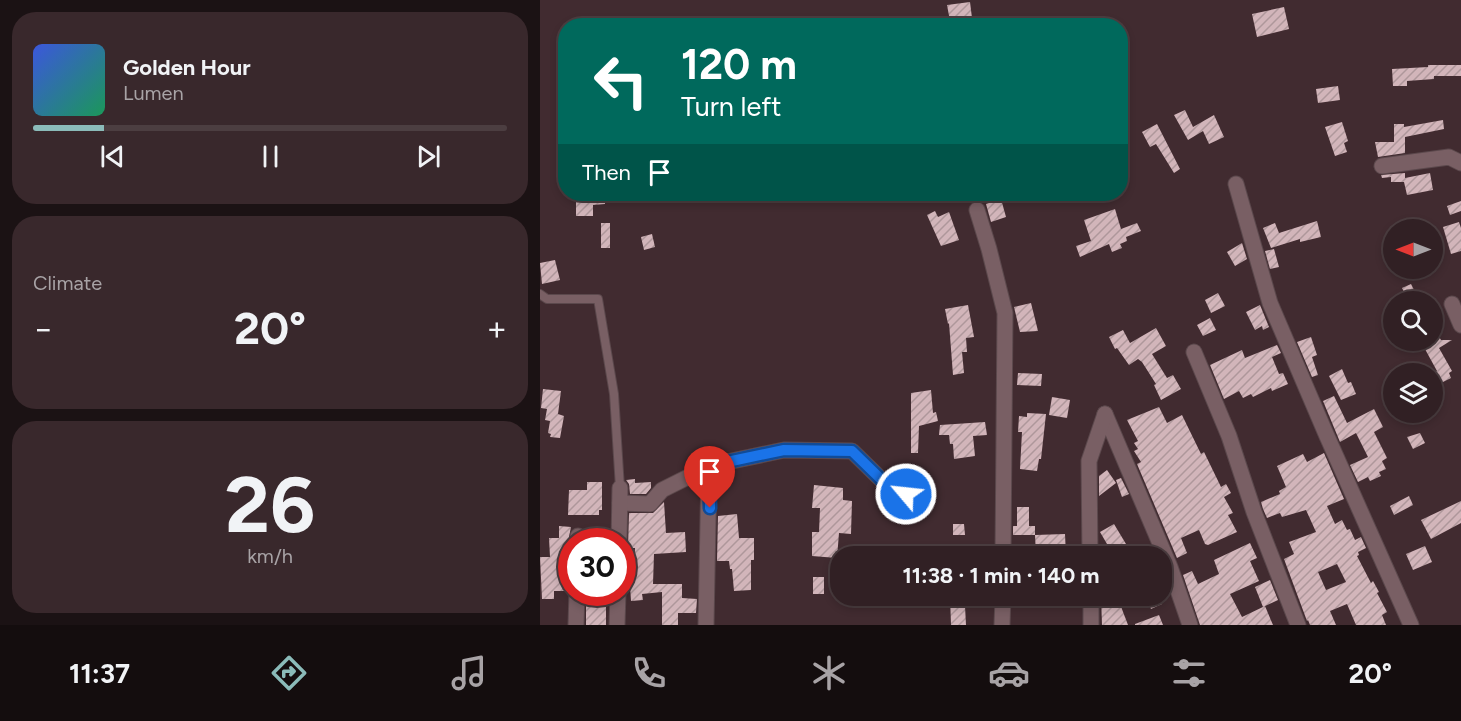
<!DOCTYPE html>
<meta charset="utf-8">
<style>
body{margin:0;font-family:Figtree,sans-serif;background:#39282c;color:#f1f3f6;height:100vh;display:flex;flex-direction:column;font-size:22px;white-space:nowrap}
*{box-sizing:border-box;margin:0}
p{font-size:20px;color:#a8a3a6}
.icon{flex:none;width:33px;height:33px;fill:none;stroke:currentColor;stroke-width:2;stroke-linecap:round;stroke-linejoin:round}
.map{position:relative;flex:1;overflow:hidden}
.details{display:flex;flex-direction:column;gap:12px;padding:12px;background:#1b1214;width:540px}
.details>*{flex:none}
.top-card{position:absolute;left:18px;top:18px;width:570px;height:183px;border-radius:24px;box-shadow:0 3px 9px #0003,0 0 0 2px #4c3e41;background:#00695c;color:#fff;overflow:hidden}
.needle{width:39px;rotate:270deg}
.buttons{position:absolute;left:843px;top:219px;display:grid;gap:12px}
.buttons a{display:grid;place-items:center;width:60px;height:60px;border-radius:50%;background:#312024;box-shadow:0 3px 9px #0003,0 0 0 2px #4c3e41;font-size:30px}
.speed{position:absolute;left:18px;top:528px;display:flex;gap:12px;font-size:30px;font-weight:700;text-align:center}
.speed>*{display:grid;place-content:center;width:78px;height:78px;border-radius:50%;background:#312024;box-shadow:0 3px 9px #0003,0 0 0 2px #4c3e41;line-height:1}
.speed .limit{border:9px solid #d22;background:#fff;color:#111}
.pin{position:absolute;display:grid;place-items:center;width:51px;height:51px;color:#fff;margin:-62px -26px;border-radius:50% 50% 50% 0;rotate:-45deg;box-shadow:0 0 6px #0007}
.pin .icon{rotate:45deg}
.me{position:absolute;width:66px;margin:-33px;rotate:298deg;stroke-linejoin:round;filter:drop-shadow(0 0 4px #0008)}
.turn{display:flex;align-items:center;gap:21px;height:126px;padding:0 24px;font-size:27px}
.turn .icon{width:78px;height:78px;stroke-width:2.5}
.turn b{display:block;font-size:42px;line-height:51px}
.then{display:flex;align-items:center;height:57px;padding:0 24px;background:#0003;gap:12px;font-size:22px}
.big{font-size:45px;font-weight:700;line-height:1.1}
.details .card{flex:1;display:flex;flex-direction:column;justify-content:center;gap:9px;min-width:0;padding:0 21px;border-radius:24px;background:#39282c}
.details .dial{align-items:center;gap:0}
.dial b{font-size:78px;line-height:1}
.song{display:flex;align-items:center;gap:18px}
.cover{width:72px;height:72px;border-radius:9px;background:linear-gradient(135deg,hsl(230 70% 55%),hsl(150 70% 35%))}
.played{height:6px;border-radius:3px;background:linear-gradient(90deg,#8bbbb9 15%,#4c3e41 15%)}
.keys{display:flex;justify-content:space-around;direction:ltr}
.heat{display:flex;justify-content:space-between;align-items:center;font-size:33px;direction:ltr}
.trip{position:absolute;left:290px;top:546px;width:342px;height:60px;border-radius:24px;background:#312024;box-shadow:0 3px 9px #0003,0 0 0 2px #4c3e41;font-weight:700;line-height:60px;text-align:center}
.menu{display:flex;height:96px;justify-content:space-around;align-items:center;background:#140d0e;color:#a8a3a6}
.menu .icon{width:42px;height:42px}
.menu .on{color:#8bbbb9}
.menu b{font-size:27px;color:#f1f3f6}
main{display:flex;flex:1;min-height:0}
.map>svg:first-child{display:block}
.building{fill:url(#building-hatch);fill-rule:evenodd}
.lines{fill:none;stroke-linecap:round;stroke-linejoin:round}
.lane-casing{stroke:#5b484c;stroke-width:10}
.street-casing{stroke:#5b484c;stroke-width:17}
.lane{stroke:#795f64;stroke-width:8}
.street{stroke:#795f64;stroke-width:15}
.route-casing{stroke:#114b97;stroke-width:15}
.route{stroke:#1a73e8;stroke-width:10}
</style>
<main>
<section class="details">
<div class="card">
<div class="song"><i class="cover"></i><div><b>Golden Hour</b><p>Lumen</p></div></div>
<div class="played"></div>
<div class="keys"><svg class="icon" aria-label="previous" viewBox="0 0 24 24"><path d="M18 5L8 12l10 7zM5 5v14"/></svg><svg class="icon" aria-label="pause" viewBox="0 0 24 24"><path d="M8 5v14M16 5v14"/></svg><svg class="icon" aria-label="next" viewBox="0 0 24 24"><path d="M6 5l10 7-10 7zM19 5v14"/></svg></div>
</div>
<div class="card"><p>Climate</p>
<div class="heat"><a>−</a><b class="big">20°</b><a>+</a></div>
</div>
<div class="card dial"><b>26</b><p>km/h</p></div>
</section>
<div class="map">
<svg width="921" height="625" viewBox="0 0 921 625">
<defs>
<pattern id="building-hatch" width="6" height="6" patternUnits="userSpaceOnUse" patternTransform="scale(1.5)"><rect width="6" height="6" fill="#d2b5ba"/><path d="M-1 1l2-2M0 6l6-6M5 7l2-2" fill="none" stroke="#ae979b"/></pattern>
</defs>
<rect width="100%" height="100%" fill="#412b30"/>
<g class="building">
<polygon points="430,2 433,26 411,26 407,5"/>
<polygon points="744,7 749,29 717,37 712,14"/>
<polygon points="888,65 921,65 921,76 894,76 894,79 867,81 867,86 853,86 852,69 888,67"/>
<polygon points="798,86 800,100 778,103 776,89"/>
<polygon points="645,110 653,127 674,115 684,137 669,144 663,131 648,140 634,115"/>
<polygon points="903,120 904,129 865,137 865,153 838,157 835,142 854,142 854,124 864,124 864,127"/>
<polygon points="802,122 808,141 804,143 807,152 795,156 785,127"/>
<polygon points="617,124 640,169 634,173 616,144 610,147 602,132"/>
<polygon points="865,173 865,178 890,173 893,190 867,195 864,182 851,182 851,177 842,178 841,175"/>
<polygon points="36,194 65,194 65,204 53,205 53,216 36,216"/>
<polygon points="461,199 466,217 451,222 446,204"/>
<polygon points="921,201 921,211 910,215 907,206"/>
<polygon points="575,209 581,229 597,223 601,231 586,237 587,241 580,244 582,248 572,252 569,244 540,257 536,246 551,241 544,220"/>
<polygon points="395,211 398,217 409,212 419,240 401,246 387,215"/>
<polygon points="777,221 781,237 760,242 760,239 731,248 723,228 735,223 739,233"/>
<polygon points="919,222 921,228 921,251 911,254 903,227"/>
<rect x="61" y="223" width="9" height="25"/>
<polygon points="112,234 115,247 104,250 101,237"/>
<polygon points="702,243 707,259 695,266 687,252"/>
<polygon points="734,249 739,267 730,269 725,251"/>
<polygon points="15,260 20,280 2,284 0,263"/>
<polygon points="871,284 880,302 869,302 862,288"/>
<polygon points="678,293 685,306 671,313 665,300"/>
<polygon points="491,303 498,331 480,332 474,307"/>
<polygon points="428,305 434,337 426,338 427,352 422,352 424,373 413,375 409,323 408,324 405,309"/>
<polygon points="720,305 729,327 723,330 722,326 715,330 706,312"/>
<polygon points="670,318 676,330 663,336 657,325"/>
<polygon points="892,325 901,340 912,340 899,348 912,371 909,373 911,378 899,384 893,373 897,371 880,340 892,340"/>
<polygon points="616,328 626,346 612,354 627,378 633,375 641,389 621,400 614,385 616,384 602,362 598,359 589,365 577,348 575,349 569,337 583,330 590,343"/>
<polygon points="771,337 777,355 772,357 778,375 772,377 757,342"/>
<polygon points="737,345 741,353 732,357 739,374 743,373 748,384 732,391 731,388 713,397 711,394 703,398 699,391 684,399 670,365 702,350 705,358"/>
<polygon points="802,369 808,383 811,382 816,394 801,400 789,376"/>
<polygon points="478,373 502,374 501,386 477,385"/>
<polygon points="3,389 21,391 18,414 24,416 20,438 10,437 11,434 8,433 10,421 5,420 7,409 1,408"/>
<polygon points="391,390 393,413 396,412 398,421 379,426 378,453 371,453 371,393"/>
<polygon points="794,396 807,423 834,409 843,427 834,432 847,458 842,461 846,469 839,472 841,476 830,481 828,477 818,482 810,465 828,457 816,433 800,442 783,401"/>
<polygon points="512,397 530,400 527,418 509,415"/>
<polygon points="619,407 627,423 642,415 661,454 664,452 681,487 686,484 691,493 684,497 693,513 688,515 697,532 668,545 665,544 659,530 641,538 647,553 637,558 597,464 601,462 594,451 598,449 594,443 598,441 587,420"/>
<polygon points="487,413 506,414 501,459 499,459 497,471 480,469 482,432 478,432 479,416 487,417"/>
<polygon points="445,422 447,435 433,436 435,456 414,459 413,444 410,444 409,435 399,435 400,425"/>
<polygon points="880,433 885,443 873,449 867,437"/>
<path d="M784,453L804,499L787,506L795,524L802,520L807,530L810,529L815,540L821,537L826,548L818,552L819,555L817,556L831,583L833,581L839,592L837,593L847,612L842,615L846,625H816L807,604L790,611L796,625H770L768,620L767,621L744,559L754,554L749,542L776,532L766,510L742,517L740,513L727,518L723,509L721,502L740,494L739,491L746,487L737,466L763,454L767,462ZM797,564L806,582L786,590L778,572Z"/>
<polygon points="567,470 576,483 559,496 559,476"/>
<polygon points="581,478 589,494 582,497 576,480"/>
<polygon points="95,479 95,483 111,482 111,488 106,494 90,494 89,484 86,480"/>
<polygon points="47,482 62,482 62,510 59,510 59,515 28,515 29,490 47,490"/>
<polygon points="274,485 303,488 303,500 312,501 311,534 299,533 297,558 272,556 272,532 279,532 280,508 272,508"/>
<polygon points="869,496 873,505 854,515 850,506"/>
<polygon points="921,501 921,523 891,539 881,520"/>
<polygon points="124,502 126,533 145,532 146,552 114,554 113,584 142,584 142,598 157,599 156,613 138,613 138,625 122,625 122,592 102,594 103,600 91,601 90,586 93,586 95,548 88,548 89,513 113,513"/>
<polygon points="477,507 489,507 489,526 495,526 495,535 525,534 526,556 511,556 511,554 496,555 495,535 473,535 473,526 477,526"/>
<polygon points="197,514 199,538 214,538 214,560 211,560 211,590 194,591 192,569 190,569 189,561 177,561 178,516"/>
<polygon points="413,524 424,524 425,535 413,535"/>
<polygon points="574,524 586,544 593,556 574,556 560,532"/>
<polygon points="19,526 31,527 28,542 32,553 20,553 20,579 32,580 32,584 27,591 14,591 14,599 2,599 0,557 10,557 9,538 19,538"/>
<polygon points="710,543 717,558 710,561 719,581 690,594 702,617 725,606 733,625 660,625 643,575 652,571 658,584 679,574 674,560"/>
<polygon points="885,546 892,562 873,570 866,554"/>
<rect x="273" y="577" width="11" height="17"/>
<polygon points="730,580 738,600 723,607 715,587"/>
<rect x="343" y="596" width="32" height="12"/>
<polygon points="410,596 430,596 431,605 425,606 426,625 411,625"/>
<polygon points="561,596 577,596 588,625 562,625"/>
<polygon points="606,596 619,596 622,604 611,609"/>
<rect x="46" y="605" width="20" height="20"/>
<polygon points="619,615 623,625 595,625 595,624"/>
</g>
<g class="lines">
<defs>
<polyline id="lane" points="0,294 7,299 58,299 74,394 80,488"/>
<g id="street">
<polyline points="842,166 909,157 921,163"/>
<polyline points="696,184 730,303 786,434 871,625"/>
<polyline points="437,210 449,249 465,313 463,556"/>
<polyline points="912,304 921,325"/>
<polyline points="654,352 689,436 714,512 758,625"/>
<polyline points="565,414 630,567 650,625"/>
<polyline points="80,503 110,504 122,490 150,476 187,462 244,450 312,451 353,491 366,494"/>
<polyline points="38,542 38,536"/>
<polyline points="79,542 80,488"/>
<polyline points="550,556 549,461 565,414"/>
<polyline points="551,596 551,625"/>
<polyline points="36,625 37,592"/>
<polyline points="77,625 78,592"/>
<polyline points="166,625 169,469"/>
<polyline points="462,625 463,596"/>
</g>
</defs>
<use href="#lane" class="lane-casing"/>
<use href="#street" class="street-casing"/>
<use href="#lane" class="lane"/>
<use href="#street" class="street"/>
</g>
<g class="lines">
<defs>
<polyline id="route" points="170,508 169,469 187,462 244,450 312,451 353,491 366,494"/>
</defs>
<use href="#route" class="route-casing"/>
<use href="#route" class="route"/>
</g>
</svg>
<div class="buttons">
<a><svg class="needle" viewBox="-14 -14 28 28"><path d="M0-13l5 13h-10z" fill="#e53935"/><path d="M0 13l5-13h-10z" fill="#a8a3a6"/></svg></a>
<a><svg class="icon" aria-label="search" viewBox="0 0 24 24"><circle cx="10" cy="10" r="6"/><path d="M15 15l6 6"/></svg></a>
<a><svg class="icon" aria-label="layers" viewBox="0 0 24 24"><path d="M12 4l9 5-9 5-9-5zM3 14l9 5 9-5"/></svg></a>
</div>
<div class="speed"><div class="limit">30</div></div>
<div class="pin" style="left:170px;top:508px;background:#d93025"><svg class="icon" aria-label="arrive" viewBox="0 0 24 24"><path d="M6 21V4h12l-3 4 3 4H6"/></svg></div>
<svg class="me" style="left:366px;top:494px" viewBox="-20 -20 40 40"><circle r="17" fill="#1a73e8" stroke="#fff" stroke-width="3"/><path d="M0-11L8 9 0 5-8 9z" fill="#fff"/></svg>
<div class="trip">11:38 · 1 min · 140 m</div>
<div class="top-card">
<div class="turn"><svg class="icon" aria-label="left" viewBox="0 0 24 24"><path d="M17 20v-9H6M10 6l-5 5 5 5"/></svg><div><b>120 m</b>Turn left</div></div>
<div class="then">Then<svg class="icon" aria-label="arrive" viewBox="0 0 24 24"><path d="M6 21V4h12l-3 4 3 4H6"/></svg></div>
</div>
</div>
</main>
<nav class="menu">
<b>11:37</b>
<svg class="icon on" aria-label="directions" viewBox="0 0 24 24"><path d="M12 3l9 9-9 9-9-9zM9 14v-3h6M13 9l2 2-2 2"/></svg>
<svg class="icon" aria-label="music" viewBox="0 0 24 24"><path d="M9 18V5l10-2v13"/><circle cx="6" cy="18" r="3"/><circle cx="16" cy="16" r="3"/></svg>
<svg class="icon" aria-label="phone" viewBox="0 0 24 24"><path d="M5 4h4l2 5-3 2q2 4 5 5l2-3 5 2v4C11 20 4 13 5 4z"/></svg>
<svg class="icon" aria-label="climate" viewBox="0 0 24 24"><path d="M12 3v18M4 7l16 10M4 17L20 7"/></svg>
<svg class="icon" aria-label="car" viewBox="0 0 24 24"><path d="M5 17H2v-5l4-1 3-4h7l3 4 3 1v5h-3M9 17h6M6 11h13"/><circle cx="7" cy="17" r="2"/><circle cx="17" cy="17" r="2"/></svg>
<svg class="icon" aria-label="filters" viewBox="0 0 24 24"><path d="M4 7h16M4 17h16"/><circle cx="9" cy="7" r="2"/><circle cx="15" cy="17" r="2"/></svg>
<b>20°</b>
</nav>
